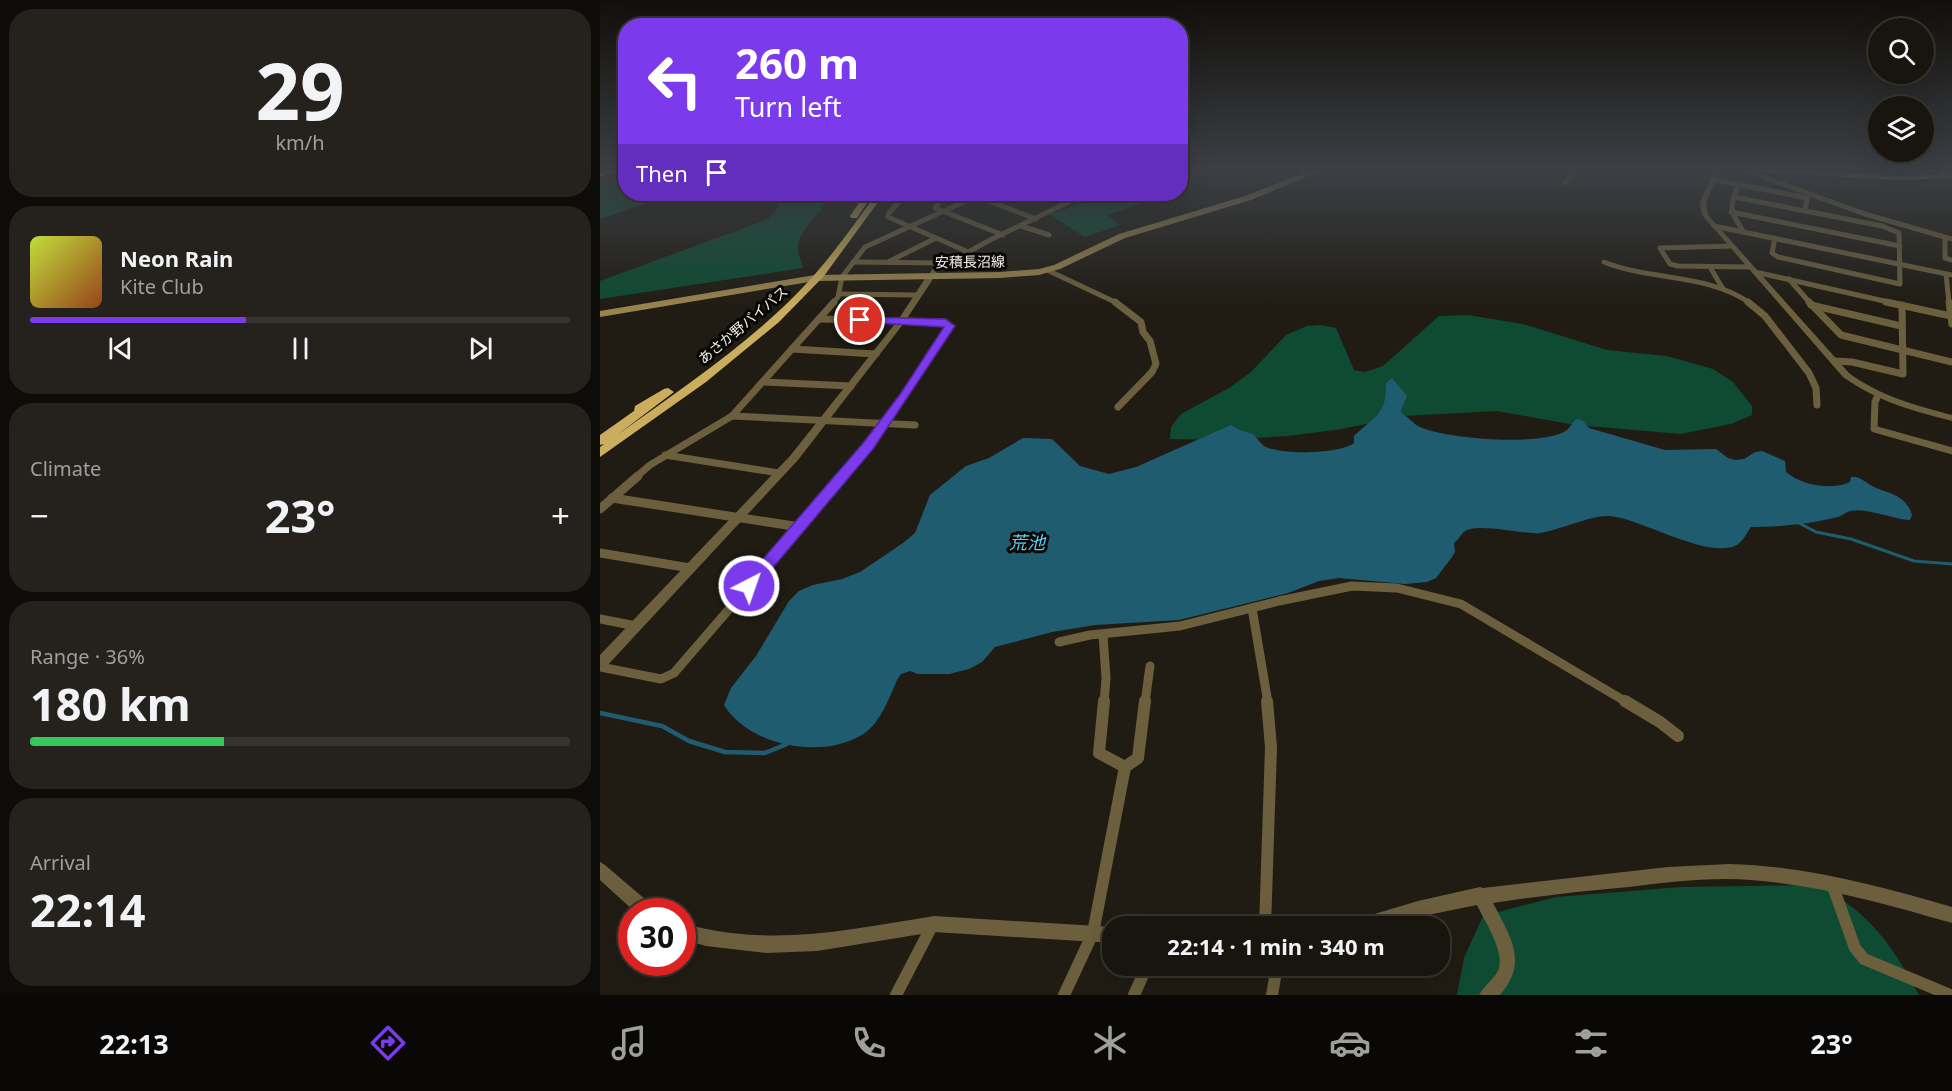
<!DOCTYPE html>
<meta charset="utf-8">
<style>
body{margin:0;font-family:"Noto Sans","Noto Sans JP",sans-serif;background:#25221d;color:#f1f3f6;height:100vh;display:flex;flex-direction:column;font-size:22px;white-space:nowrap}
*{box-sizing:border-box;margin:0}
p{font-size:20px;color:#9f9f9e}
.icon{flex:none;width:33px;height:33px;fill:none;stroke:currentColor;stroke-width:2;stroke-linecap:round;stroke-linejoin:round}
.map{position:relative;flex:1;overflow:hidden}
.sheet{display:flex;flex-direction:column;gap:9px;padding:9px;background:#0d0c08;width:600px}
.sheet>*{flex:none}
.guide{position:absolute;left:18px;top:18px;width:570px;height:183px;border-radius:24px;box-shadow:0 6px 24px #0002,0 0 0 2px #36342f;background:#7c3aed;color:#fff;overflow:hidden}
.fabs{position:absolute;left:1268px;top:18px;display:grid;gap:12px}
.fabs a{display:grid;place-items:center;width:66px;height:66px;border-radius:50%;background:#18150f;box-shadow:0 6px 24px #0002,0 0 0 2px #36342f;font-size:30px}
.speed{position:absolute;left:18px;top:898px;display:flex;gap:12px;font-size:30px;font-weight:700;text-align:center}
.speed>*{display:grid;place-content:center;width:78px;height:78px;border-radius:50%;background:#18150f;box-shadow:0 6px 24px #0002,0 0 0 2px #36342f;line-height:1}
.speed .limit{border:9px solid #d22;background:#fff;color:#111}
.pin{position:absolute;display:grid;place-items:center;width:51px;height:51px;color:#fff;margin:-26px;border:3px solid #fff;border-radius:50%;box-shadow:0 2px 6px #0007}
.me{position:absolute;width:66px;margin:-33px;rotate:41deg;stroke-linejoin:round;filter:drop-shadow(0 0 4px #0008)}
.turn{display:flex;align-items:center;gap:21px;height:126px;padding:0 18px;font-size:27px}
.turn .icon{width:78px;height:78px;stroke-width:2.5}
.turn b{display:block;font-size:42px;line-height:51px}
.then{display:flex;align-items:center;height:57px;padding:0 18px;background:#0003;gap:12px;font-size:22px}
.big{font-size:45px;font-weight:700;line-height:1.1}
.sheet .widget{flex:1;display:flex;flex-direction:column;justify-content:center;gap:9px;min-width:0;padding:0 21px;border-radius:24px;background:#25221d}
.sheet .dial{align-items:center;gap:0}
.dial b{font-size:78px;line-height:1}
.song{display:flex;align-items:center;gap:18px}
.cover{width:72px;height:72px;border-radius:9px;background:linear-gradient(135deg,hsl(70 70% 55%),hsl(20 70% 35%))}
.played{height:6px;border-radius:3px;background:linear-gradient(90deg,#7c3aed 40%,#36342f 40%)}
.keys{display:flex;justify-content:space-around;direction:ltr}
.heat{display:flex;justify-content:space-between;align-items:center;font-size:33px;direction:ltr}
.charge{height:9px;border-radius:4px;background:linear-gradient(90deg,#34c759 36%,#36342f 0)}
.trip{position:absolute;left:502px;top:916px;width:348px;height:60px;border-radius:24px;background:#18150f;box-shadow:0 6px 24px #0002,0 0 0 2px #36342f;font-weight:700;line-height:60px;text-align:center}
.menu{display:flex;height:96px;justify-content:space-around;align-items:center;background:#0a0806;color:#9f9f9e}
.menu .icon{width:42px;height:42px}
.menu .selected{color:#7c3aed}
.menu b{font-size:27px;color:#f1f3f6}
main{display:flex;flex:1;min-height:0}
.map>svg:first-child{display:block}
.green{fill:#0e4b32}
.water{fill:#205c70}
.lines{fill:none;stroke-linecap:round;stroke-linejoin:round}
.stream-far1{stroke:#205c70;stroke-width:3}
.stream{stroke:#205c70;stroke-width:4.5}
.minor-far3{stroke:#6b5f3d;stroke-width:5}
.minor-far2{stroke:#6b5f3d;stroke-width:7}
.minor-far1{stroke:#6b5f3d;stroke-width:9}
.minor{stroke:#6b5f3d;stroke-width:12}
.tertiary{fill:#6b5f3d;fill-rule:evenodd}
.secondary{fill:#98844d;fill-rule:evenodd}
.primary{fill:#bba158;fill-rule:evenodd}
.trunk{fill:#cbae5d;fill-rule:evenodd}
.route{fill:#7c3aed;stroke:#51269a;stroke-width:1.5}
.labels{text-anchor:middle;stroke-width:6;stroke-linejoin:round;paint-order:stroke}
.far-street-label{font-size:14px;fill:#f4f2ec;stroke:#080704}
.water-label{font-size:18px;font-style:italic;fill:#60cff7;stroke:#080704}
</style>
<main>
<section class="sheet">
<div class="widget dial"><b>29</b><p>km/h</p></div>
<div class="widget">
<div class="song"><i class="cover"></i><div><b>Neon Rain</b><p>Kite Club</p></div></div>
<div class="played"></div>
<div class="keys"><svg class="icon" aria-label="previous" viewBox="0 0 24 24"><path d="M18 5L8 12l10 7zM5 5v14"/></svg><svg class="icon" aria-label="pause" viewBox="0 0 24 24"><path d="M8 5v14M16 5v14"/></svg><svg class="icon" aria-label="next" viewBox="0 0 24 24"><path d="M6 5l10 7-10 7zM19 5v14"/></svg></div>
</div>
<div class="widget"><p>Climate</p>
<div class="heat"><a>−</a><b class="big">23°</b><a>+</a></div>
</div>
<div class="widget"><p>Range · 36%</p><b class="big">180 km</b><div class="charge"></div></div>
<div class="widget"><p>Arrival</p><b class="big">22:14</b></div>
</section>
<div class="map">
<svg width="1352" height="995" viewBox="0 0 1352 995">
<rect width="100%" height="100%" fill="#201c14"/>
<g class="green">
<polygon points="25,176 26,194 74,194 0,219 0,184"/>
<path d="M186,194H227C225,215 198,226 198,249C198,254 202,262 203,268L0,299V281L168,219L178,207L180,196Z"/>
<polygon points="514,194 524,194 540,204 507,215 520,225 485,237 449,214"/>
<polygon points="868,315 923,324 1007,350 1067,356 1113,369 1133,382 1152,406 1152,415 1131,424 1081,434 975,425 897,411 804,416 742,429 688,436 623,440 570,439 571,427 581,414 629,388 651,372 686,335 707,326 720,325 736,328 754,370 765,372 783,366 839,316"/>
<path d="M1219,885C1272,916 1290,942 1319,995H857L864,958L883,916L956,897L1081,887Z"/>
</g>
<path class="water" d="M792,378L807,396L801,410L802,414C809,417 813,424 820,427C845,439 945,447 967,430C970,427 973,422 976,419L982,420L989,428L1065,450L1116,449L1128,458L1135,460L1144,459L1155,452L1162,451L1185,461L1186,472C1201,485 1231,491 1250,482L1251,477C1261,476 1266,483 1274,487C1290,494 1306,495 1312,515L1310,520C1292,519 1266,507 1250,511C1246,512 1242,516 1238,517C1209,524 1181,527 1151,527C1147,533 1143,541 1137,545C1107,560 1041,518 1009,516C991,515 960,530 939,533C924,535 874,521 863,533C859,537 858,540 854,543L855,552L852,557L836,578L827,582L805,584L739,578L719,581L688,593L579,620L495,625L452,632L395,647L382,662L369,669L349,674H318L310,671L301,674L297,680C290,696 281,721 266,732C227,761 149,747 124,705L131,688L156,656L189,601L199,591L213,585L242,579L260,572L303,543L315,533L330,495L366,466L389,458L423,438L452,439L480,466L509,474L536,467L631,425C639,431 645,431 652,434C658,437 660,445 666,447C682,455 740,454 754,443V436C775,416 787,414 786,383Z"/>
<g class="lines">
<polyline class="stream-far1" points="1199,523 1216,532 1251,539 1314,561 1352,564"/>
<polyline class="stream" points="0,713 62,726 89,741 125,752 165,753 187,744"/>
<g class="minor-far3">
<polyline points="699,168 715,171"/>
<polyline points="1332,168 1352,176"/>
<polyline points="1144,170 1265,214 1352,239"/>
<polyline points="1111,179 1207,198 1205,211"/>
<polyline points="965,183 973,174 974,168"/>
<path d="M1139,184C1129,208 1129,209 1143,231"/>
<polyline points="306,194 288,214 288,217 366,251"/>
<polyline points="345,194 335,208 403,235"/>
<polyline points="438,194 466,203"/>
<polyline points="376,196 436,219"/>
<polyline points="1134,197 1282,226 1299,233 1300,284 1178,257 1172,253 1175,238"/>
<polyline points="1131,212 1300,246"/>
<polyline points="421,226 449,235"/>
<polyline points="1114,226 1352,275"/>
<polyline points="1345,238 1345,258 1352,260"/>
<polyline points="1131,246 1060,248 1070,264 1078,266 1150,267"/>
<polyline points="253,262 346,263"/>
<polyline points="288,262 336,238"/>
<path d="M1004,262C1051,281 1107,273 1150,303"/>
<polyline points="1110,267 1123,289"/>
<polyline points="447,270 517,303"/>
<polyline points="1155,272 1293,303"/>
<polyline points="1346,274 1349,303"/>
<polyline points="331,276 334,271 390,240 485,194"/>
<polyline points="1189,279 1210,303"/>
<polyline points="240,294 318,295"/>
<polyline points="233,303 238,297 242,277 265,247 381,194"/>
</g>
<g class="minor-far2">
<polyline points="515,302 541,322 543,332 550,341 556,364 552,372 518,407"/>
<polyline points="1148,302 1165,316 1209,373 1216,388 1217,405"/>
<polyline points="1209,302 1241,335 1352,362"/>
<polyline points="1286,302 1351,316"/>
<polyline points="1349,302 1352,324"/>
<polyline points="1211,305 1301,326"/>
<polyline points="219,319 345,322 350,326 269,446 242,477"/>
<polyline points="192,349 276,354"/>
<polyline points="1234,361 1252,362 1303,374 1302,305"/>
<polyline points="164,382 251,386"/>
<polyline points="1278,395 1275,402 1274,429 1352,451"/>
<polyline points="132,416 315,425"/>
<polyline points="65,455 179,473"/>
<polyline points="36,477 50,465 132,416 234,302"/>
</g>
<g class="minor-far1">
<polyline points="12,498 200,527"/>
<polyline points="0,509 38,476"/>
<polyline points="0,553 90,568"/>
<polyline points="652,608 668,703"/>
<polyline points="0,619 36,626"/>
<polyline points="503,635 506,678 504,703"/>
<polyline points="459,642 490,635 580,626 679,601 752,586 797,588 861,604 1028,703"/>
<polyline points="0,667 61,679 74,673 244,476"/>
<polyline points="545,703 550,666"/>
</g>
<g class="minor">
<polyline points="504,701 499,753 525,767"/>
<polyline points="1025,701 1060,722 1078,736"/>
<polyline points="525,767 538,758 545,701"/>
<polyline points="1232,884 1255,948 1264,959 1350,995"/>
<polyline points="665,927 671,747 667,701"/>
<polyline points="296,995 333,924"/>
<polyline points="464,995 493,933 525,767"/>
<polyline points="534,995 547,966"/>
<polyline points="672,995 677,966"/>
</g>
<g class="tertiary">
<path d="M1114,168H1120L1106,203L1108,215L1249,373C1280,396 1315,405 1352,415V421C1313,411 1276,401 1243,377L1102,215L1100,203Z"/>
<polygon points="328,274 335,276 304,323 198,460 5,668 0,670 0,655 190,456 298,320"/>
<polygon points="0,862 5,865 53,906 55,912 35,912 0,880"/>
<path d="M1129,864C1206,866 1279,886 1352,907V923C1286,904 1220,885 1151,880C1110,877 1069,882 1029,887C983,891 938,896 893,903C910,936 929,962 900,995H879C884,985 896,978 899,968C904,950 884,920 877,905L818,917L782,927H749L751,921L818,901L880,887L883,888L1068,867Z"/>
<path d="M334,916L513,927V943L334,932L217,951L166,953L106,946L82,939V923C169,948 247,930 334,916Z"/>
</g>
<g class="secondary">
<polygon points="717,168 727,168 651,200 525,238 460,269 439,275 400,278 215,281 0,317 0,311 215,275 400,272 439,269 454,265 519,234 645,196"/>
<polygon points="1126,168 1167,168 1297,176 1352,174 1352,178 1297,180 1129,170"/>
</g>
<polygon class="primary" points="13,168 25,168 0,177 0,172"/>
<g class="trunk">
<polygon points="265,194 273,194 257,218 251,218 250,216"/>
<path d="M276,194H284L224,276L179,322L106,382L0,457V447L4,444L0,445V435L34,411L35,406L64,389L68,388L74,392L17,435C82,388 151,343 206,284C232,256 254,225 276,194Z"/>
</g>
</g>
<linearGradient id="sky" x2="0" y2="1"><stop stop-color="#120f0b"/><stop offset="0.55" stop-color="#3c4045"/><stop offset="1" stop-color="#3c4045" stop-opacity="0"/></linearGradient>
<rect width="1352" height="307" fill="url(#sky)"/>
<polygon class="route" points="260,317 345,319 355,326 273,449 154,590 144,590 142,586 144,581 264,442 301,393 344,327 257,322 257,318"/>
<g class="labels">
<g class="far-street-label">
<text transform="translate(370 262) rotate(-1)" y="5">安積長沼線</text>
<text transform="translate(143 325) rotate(-40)" y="5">あさか野バイパス</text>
</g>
<g class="water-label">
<text x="427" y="549">荒池</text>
</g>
</g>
</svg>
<div class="fabs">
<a><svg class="icon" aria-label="search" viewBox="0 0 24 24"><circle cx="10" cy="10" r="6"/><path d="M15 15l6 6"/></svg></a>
<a><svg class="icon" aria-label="layers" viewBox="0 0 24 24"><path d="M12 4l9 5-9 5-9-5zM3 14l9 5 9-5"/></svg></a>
</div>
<div class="speed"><div class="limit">30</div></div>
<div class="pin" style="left:260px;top:320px;background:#d93025"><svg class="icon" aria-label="arrive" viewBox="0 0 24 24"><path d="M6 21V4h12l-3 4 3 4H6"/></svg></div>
<svg class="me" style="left:149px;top:586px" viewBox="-20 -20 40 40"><circle r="17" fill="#7c3aed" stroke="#fff" stroke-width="3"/><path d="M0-11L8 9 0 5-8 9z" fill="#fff"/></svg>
<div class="trip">22:14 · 1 min · 340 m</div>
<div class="guide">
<div class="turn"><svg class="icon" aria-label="left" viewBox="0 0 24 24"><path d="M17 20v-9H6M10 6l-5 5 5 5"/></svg><div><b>260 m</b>Turn left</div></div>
<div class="then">Then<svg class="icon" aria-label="arrive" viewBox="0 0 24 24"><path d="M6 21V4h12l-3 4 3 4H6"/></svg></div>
</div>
</div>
</main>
<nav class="menu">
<b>22:13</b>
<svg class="icon selected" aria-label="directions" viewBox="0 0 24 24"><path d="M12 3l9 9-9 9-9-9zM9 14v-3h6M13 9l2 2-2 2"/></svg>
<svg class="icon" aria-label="music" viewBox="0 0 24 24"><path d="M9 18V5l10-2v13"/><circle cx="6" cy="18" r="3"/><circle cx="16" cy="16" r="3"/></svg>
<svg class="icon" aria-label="phone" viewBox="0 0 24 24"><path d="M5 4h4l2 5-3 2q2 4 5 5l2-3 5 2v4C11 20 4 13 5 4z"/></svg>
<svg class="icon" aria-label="climate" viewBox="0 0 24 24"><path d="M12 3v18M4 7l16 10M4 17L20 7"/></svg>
<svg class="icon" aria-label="car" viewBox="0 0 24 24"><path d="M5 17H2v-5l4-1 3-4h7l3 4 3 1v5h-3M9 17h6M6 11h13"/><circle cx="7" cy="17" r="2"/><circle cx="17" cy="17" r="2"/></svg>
<svg class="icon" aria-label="filters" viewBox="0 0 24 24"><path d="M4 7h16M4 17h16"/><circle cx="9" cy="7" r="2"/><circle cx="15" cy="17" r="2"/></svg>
<b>23°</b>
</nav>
